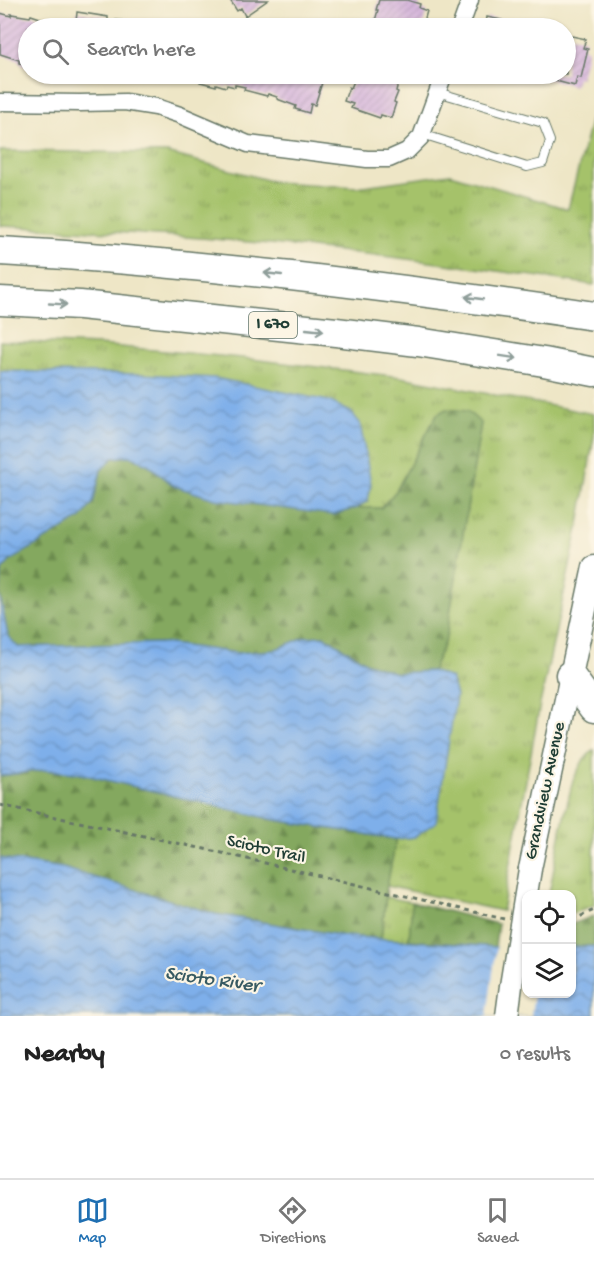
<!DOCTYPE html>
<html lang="en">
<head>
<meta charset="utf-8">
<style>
	body { margin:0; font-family:"Gochi Hand",sans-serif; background:#f2f2f2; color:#222 }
	.controls { position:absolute; right:18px; bottom:18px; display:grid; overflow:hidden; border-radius:12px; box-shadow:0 2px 4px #0004 }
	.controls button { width:54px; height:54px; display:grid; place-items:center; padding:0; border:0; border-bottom:2px solid #e0e0e0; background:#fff; color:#222; font:30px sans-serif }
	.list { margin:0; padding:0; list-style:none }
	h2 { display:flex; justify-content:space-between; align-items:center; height:78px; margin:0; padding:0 24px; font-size:26px }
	h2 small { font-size:20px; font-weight:400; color:#767676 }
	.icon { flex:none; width:33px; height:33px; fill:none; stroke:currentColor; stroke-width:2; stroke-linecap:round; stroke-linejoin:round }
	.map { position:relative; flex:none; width:594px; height:1016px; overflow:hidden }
	.search { position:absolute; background:#fff; box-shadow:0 2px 4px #0004; left:18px; right:18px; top:18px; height:66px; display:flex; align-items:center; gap:15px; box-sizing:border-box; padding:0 21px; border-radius:33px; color:#767676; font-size:22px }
	.sheet { height:162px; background:#fff }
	nav { display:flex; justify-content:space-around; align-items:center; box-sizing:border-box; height:84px; border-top:2px solid #e0e0e0; background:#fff; font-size:16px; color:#767676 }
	nav a { display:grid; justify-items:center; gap:3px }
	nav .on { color:#1f6fb2 }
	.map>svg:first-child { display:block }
	.grass { fill:url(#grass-tufts); stroke:#62804f; stroke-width:1.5 }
	.forest { fill:url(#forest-firs); stroke:#527249; stroke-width:1.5 }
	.water { fill:url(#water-waves); stroke:#4e768f; stroke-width:1.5 }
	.pier { fill:#eee6c6 }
	.building { fill:url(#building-hatch) }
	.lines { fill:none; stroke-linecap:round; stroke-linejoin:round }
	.service-casing { stroke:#677867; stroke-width:10 }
	.minor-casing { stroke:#677867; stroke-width:19 }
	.secondary-casing { stroke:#677867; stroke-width:25 }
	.motorway-casing { stroke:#677867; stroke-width:31 }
	.path { stroke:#677867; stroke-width:3; stroke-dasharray:4.5 4.5; stroke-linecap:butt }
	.service { stroke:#fff; stroke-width:8 }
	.minor { stroke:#fff; stroke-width:16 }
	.secondary { stroke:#fff; stroke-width:22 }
	.motorway { stroke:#fff; stroke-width:28 }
	.secondary-bridge-casing { stroke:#677867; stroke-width:25; stroke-linecap:butt }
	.secondary-bridge { stroke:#fff; stroke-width:22 }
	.oneway { stroke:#8f9e9a }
	.labels { text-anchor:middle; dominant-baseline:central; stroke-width:4.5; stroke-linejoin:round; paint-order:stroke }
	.shield { fill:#fcf5e5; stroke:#617469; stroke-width:1.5 }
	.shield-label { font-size:16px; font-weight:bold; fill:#1f3d34 }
	.street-label { font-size:18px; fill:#1f3d34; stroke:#fcf5e5 }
	.water-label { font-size:20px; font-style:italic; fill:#375a62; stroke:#fcf5e5 }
</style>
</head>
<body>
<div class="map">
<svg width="594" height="1016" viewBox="0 0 594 1016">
	<defs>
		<pattern id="grass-tufts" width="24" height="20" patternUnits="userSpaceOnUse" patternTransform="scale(1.5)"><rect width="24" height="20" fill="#a5c26a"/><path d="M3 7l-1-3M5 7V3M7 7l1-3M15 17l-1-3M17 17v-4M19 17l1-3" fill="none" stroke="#869f58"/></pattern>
		<pattern id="forest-firs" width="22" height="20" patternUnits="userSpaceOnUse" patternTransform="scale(1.5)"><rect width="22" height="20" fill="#84a85e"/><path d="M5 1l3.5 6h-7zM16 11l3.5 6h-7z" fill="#6b8a4e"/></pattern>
		<pattern id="water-waves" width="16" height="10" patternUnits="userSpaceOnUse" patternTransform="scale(1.5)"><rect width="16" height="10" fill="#7eafea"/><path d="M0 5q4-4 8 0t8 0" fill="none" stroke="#6790be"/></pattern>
		<pattern id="building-hatch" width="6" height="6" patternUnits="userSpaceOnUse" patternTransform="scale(1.5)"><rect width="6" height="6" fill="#d7b7dc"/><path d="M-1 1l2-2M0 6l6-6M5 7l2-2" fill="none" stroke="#b89ebd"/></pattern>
	</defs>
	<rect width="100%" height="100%" fill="#fcf5e5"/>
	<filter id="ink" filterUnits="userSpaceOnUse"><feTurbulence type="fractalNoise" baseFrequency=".0167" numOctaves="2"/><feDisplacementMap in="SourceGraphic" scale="12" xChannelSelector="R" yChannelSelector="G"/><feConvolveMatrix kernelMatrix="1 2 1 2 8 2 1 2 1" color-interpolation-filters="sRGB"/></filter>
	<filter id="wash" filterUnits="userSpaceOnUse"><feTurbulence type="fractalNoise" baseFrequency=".008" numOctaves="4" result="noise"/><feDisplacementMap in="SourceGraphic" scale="24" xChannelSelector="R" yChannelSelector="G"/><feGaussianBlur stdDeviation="1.35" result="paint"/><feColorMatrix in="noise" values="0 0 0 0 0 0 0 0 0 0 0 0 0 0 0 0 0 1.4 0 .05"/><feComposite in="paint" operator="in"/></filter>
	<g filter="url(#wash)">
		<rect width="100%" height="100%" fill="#eee6c6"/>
		<path class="grass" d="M 594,108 L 594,285 C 475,267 356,251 237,241 C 158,234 79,230 0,226 L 0,151 L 167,153 L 275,182 L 356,187 L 450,174 L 568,209 Z
			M 0,341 L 98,345 L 242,358 L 401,377 L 594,414 L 594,436 L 580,519 L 540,704 L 502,911 L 387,886 L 396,839 L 415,837 L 451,678 L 432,671 L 446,638 L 481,423 L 437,414 L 396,491 L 381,508 L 356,508 L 368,501 L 143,374 L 0,371 Z
			M 594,750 L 594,905 L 572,914 L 572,894 L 549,894 L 562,826 L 573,780 L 584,759 Z
			M 386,897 L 412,902 L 409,940 L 381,939 Z"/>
		<path class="forest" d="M 446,409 L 467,411 L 481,423 L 446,638 L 432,671 L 396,673 L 367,663 L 324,636 L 305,637 L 274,650 L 238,653 L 162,643 L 17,647 L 8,636 L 0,596 L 2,570 L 11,560 L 93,503 L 101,470 L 112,458 L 130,456 L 149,465 L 174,486 L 334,515 L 356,508 L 381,508 L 396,491 L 437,414 Z
			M 44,770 L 77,773 L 275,820 L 396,839 L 387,886 L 381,939 L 345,936 L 215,914 L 63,868 L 0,858 L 0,776 Z
			M 412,902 L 498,924 L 495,947 L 409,940 Z
			M 594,916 L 594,946 L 572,947 L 572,924 Z"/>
		<path class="water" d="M 0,371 L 143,374 L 215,378 L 329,401 L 351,412 L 360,423 L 371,484 L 368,501 L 356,508 L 333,515 L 215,499 L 174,486 L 149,465 L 130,456 L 113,458 L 101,470 L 93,503 L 81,518 L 11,560 L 2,570 L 0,594 Z
			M 0,596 L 8,636 L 18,647 L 162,643 L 238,653 L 274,650 L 305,637 L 324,636 L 367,663 L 396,673 L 432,671 L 451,678 L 456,696 L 436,822 L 415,837 L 396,839 L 275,820 L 77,773 L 44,770 L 0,776 Z
			M 0,858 L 63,868 L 215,914 L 345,936 L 495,947 L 526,947 L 526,994 L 572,994 L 572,947 L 594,946 L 594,1016 L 0,1016 Z"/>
		<path class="pier" d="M 497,944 L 526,944 L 526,994 L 534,994 L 531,1016 L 487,1016 Z"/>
		<g id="blocks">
			<path class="building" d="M 230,0 L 268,0 L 245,16 L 241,8 L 237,11 Z
				M 379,0 L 407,0 L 420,4 L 419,8 L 427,11 L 423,25 L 420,24 L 419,28 L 373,28 L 378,10 L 376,10 Z
				M 77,12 L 108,17 L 108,21 L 116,21 L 116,20 L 137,22 L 137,24 L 145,24 L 146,21 L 165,23 L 165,20 L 175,21 L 175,28 L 71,28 L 72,22 L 76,22 Z
				M 0,13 L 11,16 L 11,14 L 30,17 L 31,15 L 46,20 L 43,28 L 28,28 L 28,66 L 19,63 L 19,60 L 0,54 Z
				M 487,17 L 502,20 L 502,23 L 518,27 L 518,28 L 485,28 Z
				M 566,36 L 571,38 L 572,36 L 586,39 L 583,48 L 588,49 L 581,78 L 577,77 L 575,86 L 544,78 L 545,74 L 566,74 Z
				M 202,74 L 321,74 L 320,75 L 324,76 L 315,105 L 311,104 L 309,113 L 295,109 L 296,106 L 277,99 L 277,97 L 268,94 L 267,96 L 244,90 L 245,87 L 235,85 L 235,87 L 227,85 L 226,87 L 216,84 L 216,86 L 200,82 Z
				M 357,74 L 399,74 L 396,83 L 398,83 L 396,91 L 398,92 L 394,102 L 396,103 L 391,118 L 381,115 L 380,118 L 351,108 L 353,104 L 344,101 L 349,87 L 351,88 Z"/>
		</g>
	</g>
	<g filter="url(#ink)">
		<use href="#blocks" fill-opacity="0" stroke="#677867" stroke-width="1.5"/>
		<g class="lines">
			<g class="service-casing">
				<path id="service" d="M 422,134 L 527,167 L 543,163 L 550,141 L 543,123 L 437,92"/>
			</g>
			<g class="minor-casing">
				<path id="minor" d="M 460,28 L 470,0
					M 0,102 L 80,103 L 125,102 L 156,107 L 180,115 L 248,144 L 367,159 L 389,159 L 407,151 L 421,137 L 444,74"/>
			</g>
			<g class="secondary-casing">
				<path id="secondary" d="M 530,869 L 594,567"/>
			</g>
			<g class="motorway-casing">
				<path id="motorway" d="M 0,251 C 97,256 194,266 291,276 C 392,288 493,301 594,316
					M 0,301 L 80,305 L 336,332 L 418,342 L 544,362 L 594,372
					M 570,675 L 594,708"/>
			</g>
			<path class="path" d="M 0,805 L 209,850 L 504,919
				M 572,918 L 577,918 L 594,910"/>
			<use href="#service" class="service"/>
			<use href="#minor" class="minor"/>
			<use href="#secondary" class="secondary"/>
			<use href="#motorway" class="motorway"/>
			<g class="secondary-bridge-casing">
				<path id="secondary-bridge" d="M 507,1016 L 511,986 L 530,869"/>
			</g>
			<use href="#secondary-bridge" class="secondary-bridge"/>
		</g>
		<defs><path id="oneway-shaft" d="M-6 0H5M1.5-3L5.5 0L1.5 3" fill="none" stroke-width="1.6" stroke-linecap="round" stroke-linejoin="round" transform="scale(1.5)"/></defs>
		<g class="oneway">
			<use href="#oneway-shaft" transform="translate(273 274) rotate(-174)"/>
			<use href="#oneway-shaft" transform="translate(474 298) rotate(-172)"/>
			<use href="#oneway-shaft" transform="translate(58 304) rotate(3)"/>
			<use href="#oneway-shaft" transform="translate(315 330) rotate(6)"/>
			<use href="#oneway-shaft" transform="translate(508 357) rotate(9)"/>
		</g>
	</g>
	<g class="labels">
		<rect class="shield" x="249" y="312" width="48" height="26" rx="4.5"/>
		<g class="shield-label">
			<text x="273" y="325">I 670</text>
		</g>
		<g class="street-label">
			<text transform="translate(546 791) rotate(-78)">Grandview Avenue</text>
			<text transform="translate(266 850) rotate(13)">Scioto Trail</text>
		</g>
		<g class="water-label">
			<text transform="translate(212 981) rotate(8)">Scioto River</text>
		</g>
	</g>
</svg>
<div class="controls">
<button><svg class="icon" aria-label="locate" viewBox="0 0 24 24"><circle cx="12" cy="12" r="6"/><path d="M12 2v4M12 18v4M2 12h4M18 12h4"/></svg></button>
<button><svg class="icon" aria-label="layers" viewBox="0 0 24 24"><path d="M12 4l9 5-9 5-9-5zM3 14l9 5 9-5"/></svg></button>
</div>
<div class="search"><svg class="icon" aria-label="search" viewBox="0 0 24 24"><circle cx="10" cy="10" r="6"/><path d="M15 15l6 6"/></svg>Search here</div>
</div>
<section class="sheet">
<h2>Nearby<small>0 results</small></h2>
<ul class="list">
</ul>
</section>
<nav>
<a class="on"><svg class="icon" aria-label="map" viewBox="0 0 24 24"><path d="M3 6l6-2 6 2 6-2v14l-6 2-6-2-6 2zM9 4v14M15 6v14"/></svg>Map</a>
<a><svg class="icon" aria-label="directions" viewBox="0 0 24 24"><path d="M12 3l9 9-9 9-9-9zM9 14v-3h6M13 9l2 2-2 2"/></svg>Directions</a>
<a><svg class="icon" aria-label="saved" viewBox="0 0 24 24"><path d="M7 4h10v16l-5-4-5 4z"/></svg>Saved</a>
</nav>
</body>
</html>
